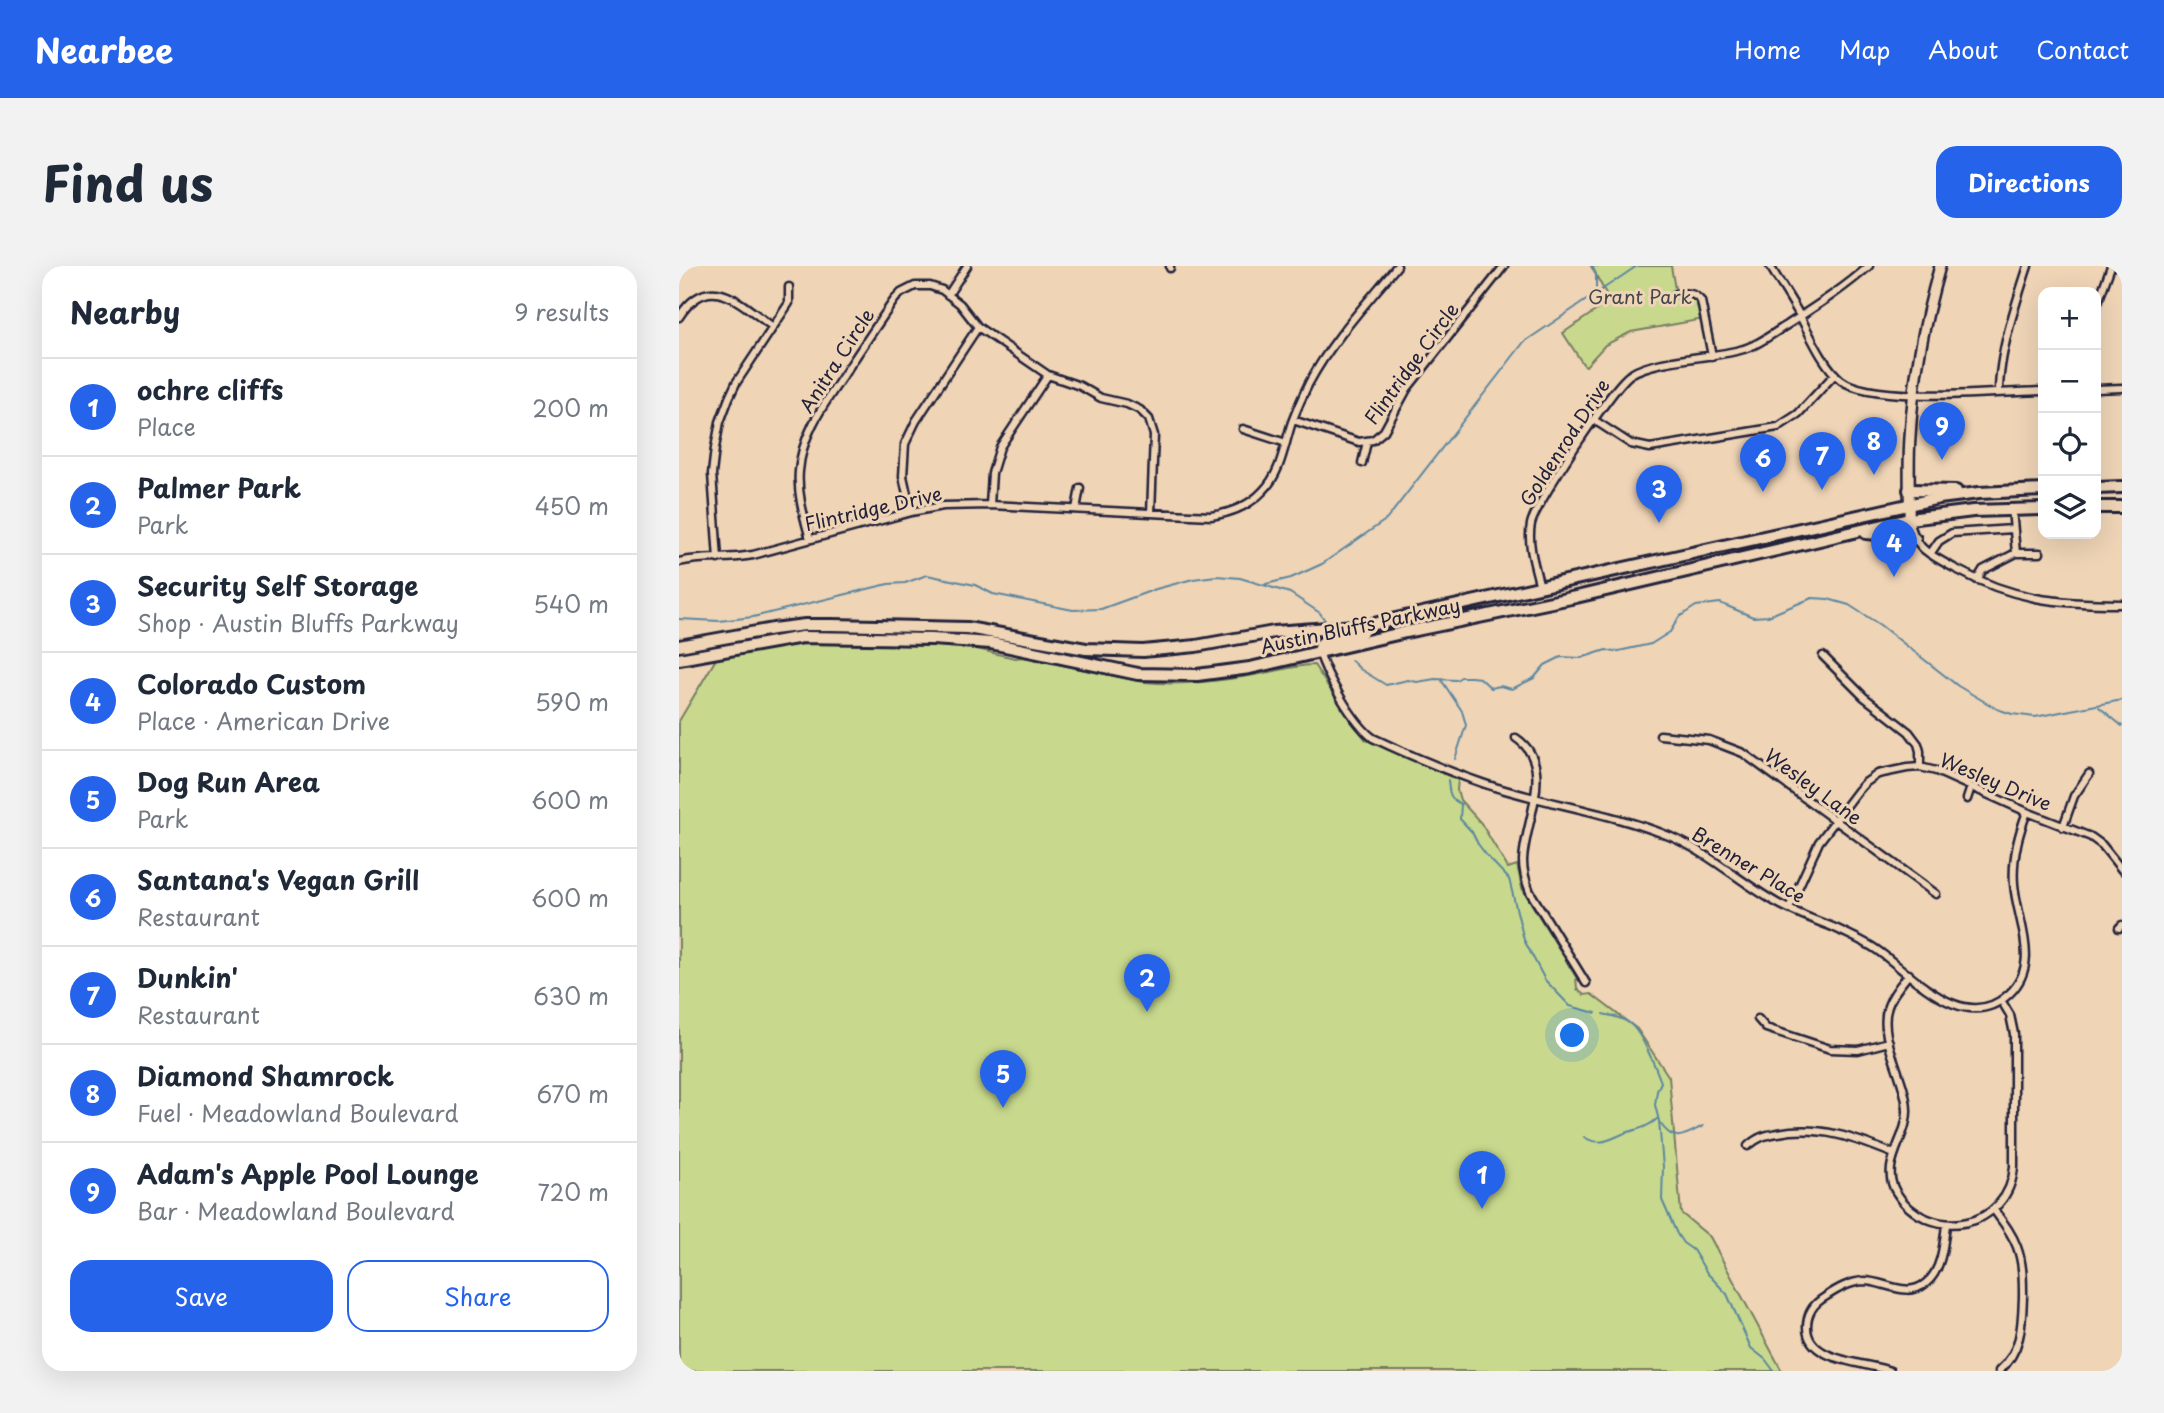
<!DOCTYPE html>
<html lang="en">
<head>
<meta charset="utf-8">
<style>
	body { margin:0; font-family:"Playpen Sans",sans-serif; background:#f2f2f3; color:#1f2937 }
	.controls { position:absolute; right:21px; top:21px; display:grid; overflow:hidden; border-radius:14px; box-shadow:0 7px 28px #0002 }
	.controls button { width:63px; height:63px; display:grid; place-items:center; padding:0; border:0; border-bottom:2px solid #e0e1e3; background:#fff; color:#1f2937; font:35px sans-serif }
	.you { position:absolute; left:894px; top:770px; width:24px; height:24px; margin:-18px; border:5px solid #fff; border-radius:50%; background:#1a73e8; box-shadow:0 0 0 10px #1a73e833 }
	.badge { display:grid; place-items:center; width:46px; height:46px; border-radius:50%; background:#2563eb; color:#fff; font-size:23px; font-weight:700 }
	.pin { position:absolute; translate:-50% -58px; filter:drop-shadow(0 2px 4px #0008) }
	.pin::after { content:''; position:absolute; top:37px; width:24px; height:21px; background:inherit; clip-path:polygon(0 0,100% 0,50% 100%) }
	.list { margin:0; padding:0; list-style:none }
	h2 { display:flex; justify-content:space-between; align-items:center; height:91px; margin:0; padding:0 28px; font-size:30px }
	h2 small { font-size:23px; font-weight:400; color:#747a83 }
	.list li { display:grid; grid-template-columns:46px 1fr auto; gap:21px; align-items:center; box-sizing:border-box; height:98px; padding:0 28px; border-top:2px solid #e0e1e3 }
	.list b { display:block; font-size:26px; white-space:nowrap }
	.list p { margin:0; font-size:23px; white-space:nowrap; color:#747a83 }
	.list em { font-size:23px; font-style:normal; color:#747a83 }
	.actions { display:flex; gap:14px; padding:21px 28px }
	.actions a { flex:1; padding:16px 0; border:2px solid #2563eb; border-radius:21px; text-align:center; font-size:24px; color:#2563eb }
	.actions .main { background:#2563eb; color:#fff }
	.icon { flex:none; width:38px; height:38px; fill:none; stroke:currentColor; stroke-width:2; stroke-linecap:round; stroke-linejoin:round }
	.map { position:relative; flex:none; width:1443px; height:1105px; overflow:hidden; border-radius:21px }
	header { display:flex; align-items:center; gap:42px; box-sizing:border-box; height:98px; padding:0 35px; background:#2563eb; color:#fff }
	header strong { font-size:33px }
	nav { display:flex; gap:38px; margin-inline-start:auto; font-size:24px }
	.intro { display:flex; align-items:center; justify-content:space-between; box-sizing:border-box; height:168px; padding:0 42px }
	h1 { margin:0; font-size:49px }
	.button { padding:18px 32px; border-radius:21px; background:#2563eb; color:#fff; font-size:24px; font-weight:700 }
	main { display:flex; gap:42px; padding:0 42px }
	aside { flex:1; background:#fff; border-radius:21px; box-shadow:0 7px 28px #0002 }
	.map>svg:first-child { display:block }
	.green { fill:#c8d98d; stroke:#757e64; stroke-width:2 }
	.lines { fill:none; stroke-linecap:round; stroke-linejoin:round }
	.stream { stroke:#5c87a0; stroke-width:2 }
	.street-casing { stroke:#22223b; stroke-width:11 }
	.secondary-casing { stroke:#22223b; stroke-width:14 }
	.primary-casing { stroke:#22223b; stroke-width:16 }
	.street { stroke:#efd4b6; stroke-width:6 }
	.secondary { stroke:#efd4b6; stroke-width:9 }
	.primary { stroke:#efd4b6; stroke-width:10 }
	.labels { text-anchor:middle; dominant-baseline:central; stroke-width:6; stroke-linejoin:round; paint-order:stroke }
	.park-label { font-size:19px; fill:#43474b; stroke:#efd4b6 }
	.street-label { font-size:19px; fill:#22223b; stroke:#efd4b6 }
</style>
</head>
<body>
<header>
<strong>Nearbee</strong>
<nav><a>Home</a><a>Map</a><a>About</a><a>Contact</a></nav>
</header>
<div class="intro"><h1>Find us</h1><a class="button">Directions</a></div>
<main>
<aside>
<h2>Nearby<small>9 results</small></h2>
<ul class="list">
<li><span class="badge">1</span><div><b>ochre cliffs</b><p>Place</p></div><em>200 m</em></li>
<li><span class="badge">2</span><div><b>Palmer Park</b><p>Park</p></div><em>450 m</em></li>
<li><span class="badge">3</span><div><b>Security Self Storage</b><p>Shop · Austin Bluffs Parkway</p></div><em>540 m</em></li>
<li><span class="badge">4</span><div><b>Colorado Custom</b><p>Place · American Drive</p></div><em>590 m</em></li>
<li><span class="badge">5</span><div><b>Dog Run Area</b><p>Park</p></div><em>600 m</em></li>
<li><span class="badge">6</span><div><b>Santana's Vegan Grill</b><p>Restaurant</p></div><em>600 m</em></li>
<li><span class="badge">7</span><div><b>Dunkin'</b><p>Restaurant</p></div><em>630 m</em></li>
<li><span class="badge">8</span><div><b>Diamond Shamrock</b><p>Fuel · Meadowland Boulevard</p></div><em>670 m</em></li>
<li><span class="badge">9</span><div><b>Adam's Apple Pool Lounge</b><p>Bar · Meadowland Boulevard</p></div><em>720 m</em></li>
</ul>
<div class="actions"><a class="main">Save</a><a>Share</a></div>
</aside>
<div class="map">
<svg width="1443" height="1105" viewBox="0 0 1443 1105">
	<rect width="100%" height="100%" fill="#efd4b6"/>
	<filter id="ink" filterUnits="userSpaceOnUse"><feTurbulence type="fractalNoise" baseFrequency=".0143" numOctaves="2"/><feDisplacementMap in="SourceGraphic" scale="14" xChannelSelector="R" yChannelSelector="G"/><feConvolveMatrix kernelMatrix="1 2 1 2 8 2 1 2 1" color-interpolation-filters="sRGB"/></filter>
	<g filter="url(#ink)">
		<path class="green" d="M 912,0 L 992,0 L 996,23 L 991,26 L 992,31 C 1000,36 1008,29 1017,32 L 1022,40 L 1025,53 L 952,66 L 926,79 L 907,100 L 904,98 L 884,67 L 931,35 Z
			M 136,377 L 287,380 L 318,388 L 336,392 L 345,391 L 465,416 C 504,420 542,415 581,408 C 598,405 617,399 635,399 L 673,457 L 687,474 L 779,514 L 778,524 L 781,534 L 802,557 L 829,602 L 838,599 L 843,622 L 897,711 L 898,723 L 905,729 L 912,728 L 958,763 L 990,811 L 1002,947 L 1031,971 L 1103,1105 L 0,1105 L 0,455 L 37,393 L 107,380 Z"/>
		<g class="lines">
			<path class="stream" d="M 913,0 L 917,8 L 917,26
				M 587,318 L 612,312 L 643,298 L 708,253 L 845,76 L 958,0
				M 0,353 L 40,355 L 74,351 L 209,318 L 226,317 L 248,309 L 296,319 L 314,328 L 394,344 L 422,343 L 477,323 L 514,313 L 537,310 L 561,312 L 611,327 L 641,347 L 647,356
				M 672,394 L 681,403 L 707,419 L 729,414 L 738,416 L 756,413 L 777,414 L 782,411 L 792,411 L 801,412 L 812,422 L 821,420 L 833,423 L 855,412 L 866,399 L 882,391 L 902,392 L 927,384 L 935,386 L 972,378 L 991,366 L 1000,351 L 1017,340 L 1041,337 L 1074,351 L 1089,350 L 1133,332 L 1149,333 L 1170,339 L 1201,359 L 1279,420 L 1318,443 L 1333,448 L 1356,451 L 1443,434
				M 763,415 L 783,445 L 787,459 L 776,493
				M 1420,441 L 1443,460
				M 769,514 C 770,526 770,533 782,538 L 781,553 L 793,566 L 799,578 L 808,590 L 830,613 L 845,674 L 866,714 L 891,740 L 917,747
				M 924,748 C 933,750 942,751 950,757 C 962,765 977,802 982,816 L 978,825 L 976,839 L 980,855 L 984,901 L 983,934 L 998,968 L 1004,977 L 1014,984 L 1028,1007 L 1048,1028 L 1072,1082 L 1086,1093 L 1095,1105
				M 981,857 C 995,878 1005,870 1024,860
				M 905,871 C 924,883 935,869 953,865 C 963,862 970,860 978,853"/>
			<g class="street-casing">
				<path id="street" d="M 491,0 L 491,2
					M 1091,0 C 1099,14 1108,27 1116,41 C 1129,63 1142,98 1162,114 C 1193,138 1322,126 1364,125
					M 997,28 C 1007,27 1015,26 1022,35 L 1033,90
					M 269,29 L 288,0
					M 1417,42 L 1432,0
					M 0,51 C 31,3 60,37 94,61
					M 1417,123 L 1443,122
					M 1320,126 C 1320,87 1337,37 1349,0
					M 614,154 L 680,176 L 694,174 L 705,165 L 728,123 L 825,0
					M 915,154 L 952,178 L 971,182 L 1099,161 L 1119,148 L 1156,108
					M 564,163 L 607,177
					M 683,197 L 688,176
					M 311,239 L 313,207 L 321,181 L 369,109
					M 397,243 L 401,222
					M 1333,243 L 1337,287
					M 232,246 L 224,210 L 226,178 L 237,155 L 299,61
					M 1230,253 C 1237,285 1249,287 1275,302 C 1334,334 1378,338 1443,338
					M 131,273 C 125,251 118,228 120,205 C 123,166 147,136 168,104 C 184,80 200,56 216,33 L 222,27 L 236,20 L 251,20 L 263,24 L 281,38 L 299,61 L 369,109 L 401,120 L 422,132 L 448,138 L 461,144 L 470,153 L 475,169 L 472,247
					M 1251,288 L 1260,275 L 1273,267 L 1334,263
					M 39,293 L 33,208 L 36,182 L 41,156 L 50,132 L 57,117 L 110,37 L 110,21
					M 0,296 C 24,290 49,294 74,289 L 232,246 L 264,240 L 311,239 L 532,250 C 552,247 570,240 584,225 C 602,207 605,180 613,156 C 618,143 624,129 630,117 C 653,74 688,37 718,0
					M 1298,314 L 1304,304 L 1337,287 L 1361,287
					M 861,321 C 856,301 848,278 852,258 C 856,238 935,118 952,108 C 975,93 1032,92 1061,84 C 1078,80 1093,68 1108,59 C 1137,40 1164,23 1190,0
					M 640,385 C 647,410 674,457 694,472 C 730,489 768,505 806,518 C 867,538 931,546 990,570 C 1029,586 1061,616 1098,637 C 1116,647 1136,654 1156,662 C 1170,669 1185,675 1198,684 C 1234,709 1285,770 1330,728 C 1363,697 1338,656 1335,618 C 1333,593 1339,569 1348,546
					M 1144,390 L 1185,431 L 1230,466 L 1239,478 L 1241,485 L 1241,501
					M 981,469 L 1030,474 L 1064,487 L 1257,628
					M 837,472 C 878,499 845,557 844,595 C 844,606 847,616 851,626 L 907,717
					M 1288,533 L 1292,521
					M 1384,561 L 1395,530 L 1410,508
					M 1110,642 L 1140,576 L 1178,526 L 1186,517 L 1199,508 L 1228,502 L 1241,501 L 1257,505 L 1348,546 L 1412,571 L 1423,579 L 1443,604
					M 1440,662 L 1443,659
					M 1230,708 C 1222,718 1213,728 1209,740 C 1198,772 1227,811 1228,844 C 1229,872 1200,898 1217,926 C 1249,978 1331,964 1335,900 L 1335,768 L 1331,749 L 1322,734
					M 1079,753 L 1087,762 L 1151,783 L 1179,784 L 1210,776
					M 1069,880 C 1079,871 1086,869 1099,867 C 1141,859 1176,872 1215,888
					M 1315,944 C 1324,956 1333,967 1338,981 C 1344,997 1344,1013 1344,1030 C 1343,1058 1343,1085 1320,1105
					M 1211,1105 C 1186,1096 1128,1096 1128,1061 C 1128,1047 1134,1038 1146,1031 C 1158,1023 1170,1016 1185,1015 C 1206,1015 1228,1033 1247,1017 C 1263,1005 1265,976 1267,958"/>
			</g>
			<g class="secondary-casing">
				<path id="secondary" d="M 1230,253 C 1231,226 1229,199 1231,171 C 1234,113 1245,56 1261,0"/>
			</g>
			<g class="primary-casing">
				<path id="primary" d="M 1417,222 L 1443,221
					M 1230,224 L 1277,225
					M 1417,241 L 1443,241
					M 1187,267 L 1221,270 L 1236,273
					M 0,380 L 94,363 L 126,359 L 153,359 L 288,362 L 407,383 L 464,385 L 517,380 L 595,366 L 690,359 L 1260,232 L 1300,227 L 1364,224
					M 640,385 L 642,378 L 646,375 L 682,367 L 688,361
					M 0,393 L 123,371 L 253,373 L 312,377 L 459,408 L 518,409 L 571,402 L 727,366 L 897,331 L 1230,253 L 1294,245 L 1364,243"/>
			</g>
			<use href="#street" class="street"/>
			<use href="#secondary" class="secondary"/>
			<use href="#primary" class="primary"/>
		</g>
	</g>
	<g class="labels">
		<g class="park-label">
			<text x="961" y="30">Grant Park</text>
		</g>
		<g class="street-label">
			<text transform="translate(157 94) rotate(-57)">Anitra Circle</text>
			<text transform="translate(732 97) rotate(-54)">Flintridge Circle</text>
			<text transform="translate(885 176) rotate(-57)">Goldenrod Drive</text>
			<text transform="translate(194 242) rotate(-13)">Flintridge Drive</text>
			<text transform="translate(681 359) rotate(-12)">Austin Bluffs Parkway</text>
			<text transform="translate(1317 515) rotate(23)">Wesley Drive</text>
			<text transform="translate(1135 520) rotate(36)">Wesley Lane</text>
			<text transform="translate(1070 598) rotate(31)">Brenner Place</text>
		</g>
	</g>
</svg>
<div class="controls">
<button>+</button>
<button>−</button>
<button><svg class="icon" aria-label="locate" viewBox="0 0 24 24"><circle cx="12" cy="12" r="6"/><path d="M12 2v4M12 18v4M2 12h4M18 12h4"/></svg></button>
<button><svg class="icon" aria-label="layers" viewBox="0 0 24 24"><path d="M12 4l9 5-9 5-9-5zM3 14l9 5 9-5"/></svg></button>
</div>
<div class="you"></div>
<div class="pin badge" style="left:803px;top:943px">1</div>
<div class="pin badge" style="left:468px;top:746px">2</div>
<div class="pin badge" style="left:980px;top:257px">3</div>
<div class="pin badge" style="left:1215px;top:311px">4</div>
<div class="pin badge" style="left:324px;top:842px">5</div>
<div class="pin badge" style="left:1084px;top:226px">6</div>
<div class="pin badge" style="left:1143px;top:224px">7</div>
<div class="pin badge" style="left:1195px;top:209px">8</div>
<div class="pin badge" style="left:1263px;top:194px">9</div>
</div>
</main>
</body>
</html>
